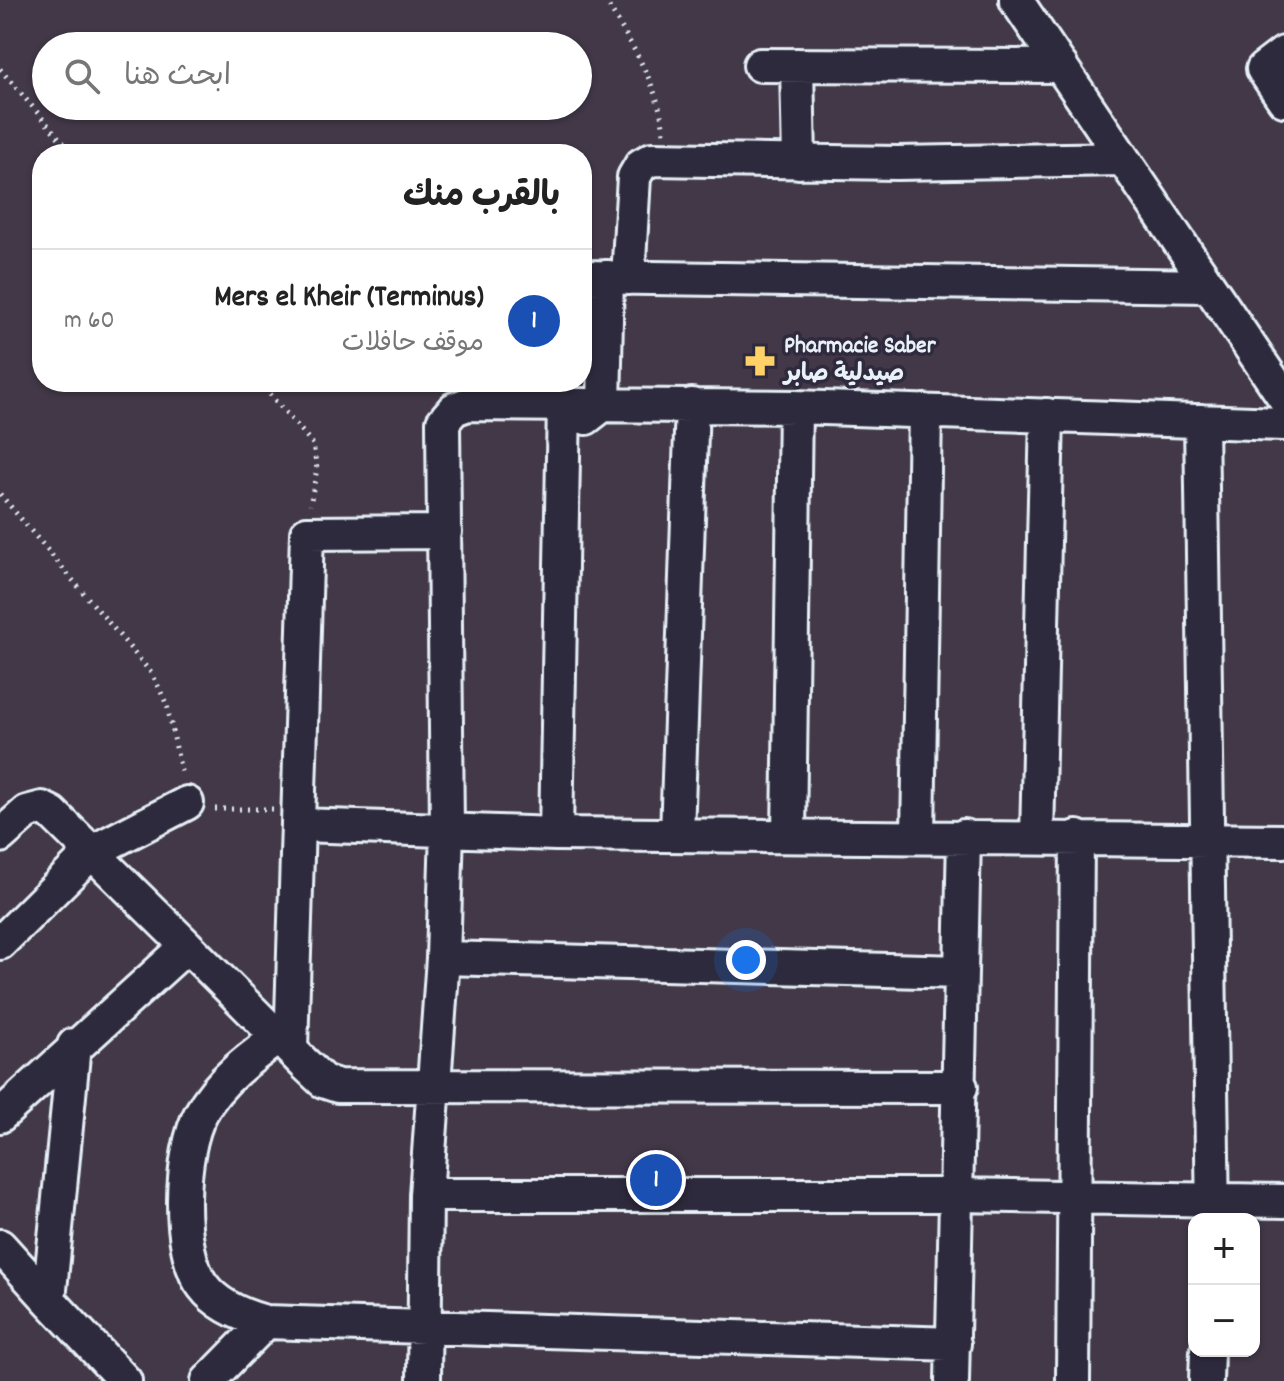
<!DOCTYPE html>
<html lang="ar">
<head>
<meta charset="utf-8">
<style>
	body { margin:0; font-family:Dekko,"Playpen Sans Arabic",sans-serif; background:#f6f6f6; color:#222; direction:rtl }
	.controls { position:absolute; right:24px; bottom:24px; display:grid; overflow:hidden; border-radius:16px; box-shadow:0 2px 6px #0004 }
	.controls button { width:72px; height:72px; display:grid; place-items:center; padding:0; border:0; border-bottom:2px solid #e0e0e0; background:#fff; color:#222; font:40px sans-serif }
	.you { position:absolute; left:746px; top:960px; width:28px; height:28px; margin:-20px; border:6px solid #fff; border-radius:50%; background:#1a73e8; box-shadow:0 0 0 12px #1a73e833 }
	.badge { display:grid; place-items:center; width:52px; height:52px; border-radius:50%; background:#2563eb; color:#fff; font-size:26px; font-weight:700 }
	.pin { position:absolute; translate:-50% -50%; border:4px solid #fff; box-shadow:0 2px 8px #0006 }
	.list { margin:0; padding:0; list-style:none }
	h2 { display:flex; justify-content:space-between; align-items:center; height:104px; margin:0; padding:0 32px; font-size:34px }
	h2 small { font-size:26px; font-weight:400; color:#767676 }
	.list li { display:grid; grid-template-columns:52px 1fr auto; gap:24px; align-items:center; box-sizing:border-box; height:144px; padding:0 32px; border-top:2px solid #e0e0e0 }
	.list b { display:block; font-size:30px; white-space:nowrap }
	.list p { margin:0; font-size:26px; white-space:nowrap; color:#767676 }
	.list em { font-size:26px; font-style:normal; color:#767676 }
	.icon { flex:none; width:44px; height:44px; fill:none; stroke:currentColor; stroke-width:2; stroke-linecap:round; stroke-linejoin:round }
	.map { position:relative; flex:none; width:1284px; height:1381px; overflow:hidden; direction:ltr }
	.search { position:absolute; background:#fff; box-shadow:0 2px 6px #0004; left:32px; top:32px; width:560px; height:88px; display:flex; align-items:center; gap:20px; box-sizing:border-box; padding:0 28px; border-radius:44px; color:#767676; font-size:30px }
	.panel { position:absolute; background:#fff; box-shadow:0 2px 6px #0004; left:32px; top:144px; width:560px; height:248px; border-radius:32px; direction:rtl }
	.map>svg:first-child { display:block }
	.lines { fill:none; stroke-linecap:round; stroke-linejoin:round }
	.minor-casing { stroke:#e8f1f8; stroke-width:38 }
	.path { stroke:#e8f1f8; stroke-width:5; stroke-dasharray:2 6; stroke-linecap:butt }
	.minor { stroke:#2f2a3d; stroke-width:32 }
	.labels { text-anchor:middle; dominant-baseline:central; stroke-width:7; stroke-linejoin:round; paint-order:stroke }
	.poi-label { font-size:24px; font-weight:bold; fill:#e8f1f8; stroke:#2f2a3d; text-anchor:start }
</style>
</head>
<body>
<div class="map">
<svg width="1284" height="1381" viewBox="0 0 1284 1381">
	<rect width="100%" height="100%" fill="#423848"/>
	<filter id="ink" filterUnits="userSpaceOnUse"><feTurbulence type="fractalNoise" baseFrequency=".0125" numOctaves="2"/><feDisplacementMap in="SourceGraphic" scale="16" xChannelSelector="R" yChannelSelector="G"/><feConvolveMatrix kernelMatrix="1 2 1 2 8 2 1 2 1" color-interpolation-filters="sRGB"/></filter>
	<g filter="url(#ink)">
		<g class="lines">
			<g class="minor-casing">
				<path id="minor" d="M 1016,0 L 1284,397
					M 1284,53 L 1263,69 L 1284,100
					M 760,65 L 1061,66
					M 797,65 L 799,162
					M 582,277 L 1209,286
					M 628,278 L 634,177 L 641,165 L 652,159 L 897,163 L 1123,159
					M 586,418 L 604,404 L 607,277
					M 1201,421 L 1213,1219
					M 301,825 L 556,834 L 1284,841
					M 556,834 L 564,404
					M 677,834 L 692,405
					M 789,835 L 795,407
					M 0,836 L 27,812 L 42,808 L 52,813 L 187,946
					M 918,836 L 925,411
					M 1037,837 L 1047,415
					M 0,943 L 92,852 L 187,803
					M 443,958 L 961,972
					M 280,1036 C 251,1057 218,1081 201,1113 C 180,1151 176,1251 203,1286 C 217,1305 243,1316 266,1322 L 954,1344
					M 74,1045 L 49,1300 L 125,1381
					M 291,1049 L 307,533 L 445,532
					M 0,1116 L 187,946 L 305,1064 L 323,1081 L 338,1086 L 961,1087
					M 426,1195 L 959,1195 L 1284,1201
					M 0,1246 L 49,1300
					M 208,1381 L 266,1322
					M 424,1381 L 426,1195 L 443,958 L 447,829 L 443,422 L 454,409 L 468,404 L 795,407 L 1284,424
					M 952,1381 L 964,836
					M 1073,1381 L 1077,837
					M 1206,1381 L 1207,1351"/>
			</g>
			<path class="path" d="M 605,0 C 629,41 659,84 664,133
				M 0,69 L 73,154
				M 259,382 L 313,444 L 317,469 L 310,505
				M 0,494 L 153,675 L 167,705 L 182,776
				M 215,809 L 273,809"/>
			<use href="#minor" class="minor"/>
		</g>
	</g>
	<defs>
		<g id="pharmacy-bare" transform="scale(2.4)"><path d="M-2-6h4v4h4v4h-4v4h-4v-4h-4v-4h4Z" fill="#ffd166" stroke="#2f2a3d" stroke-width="2.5" paint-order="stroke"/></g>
	</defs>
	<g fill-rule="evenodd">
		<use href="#pharmacy-bare" x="760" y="361"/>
	</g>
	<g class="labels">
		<g class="poi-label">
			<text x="784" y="347">Pharmacie Saber<tspan x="784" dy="28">صيدلية صابر</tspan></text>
		</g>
	</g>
</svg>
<div class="controls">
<button>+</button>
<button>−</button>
</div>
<div class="you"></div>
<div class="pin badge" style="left:656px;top:1180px;background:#1a4fb4">1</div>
<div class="search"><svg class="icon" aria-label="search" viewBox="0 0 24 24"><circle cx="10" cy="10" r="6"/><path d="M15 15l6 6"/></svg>ابحث هنا</div>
<section class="panel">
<h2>بالقرب منك<small></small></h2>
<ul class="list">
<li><span class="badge" style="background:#1a4fb4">1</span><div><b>Mers el Kheir (Terminus)</b><p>موقف حافلات</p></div><em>60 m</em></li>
</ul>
</section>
</div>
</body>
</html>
